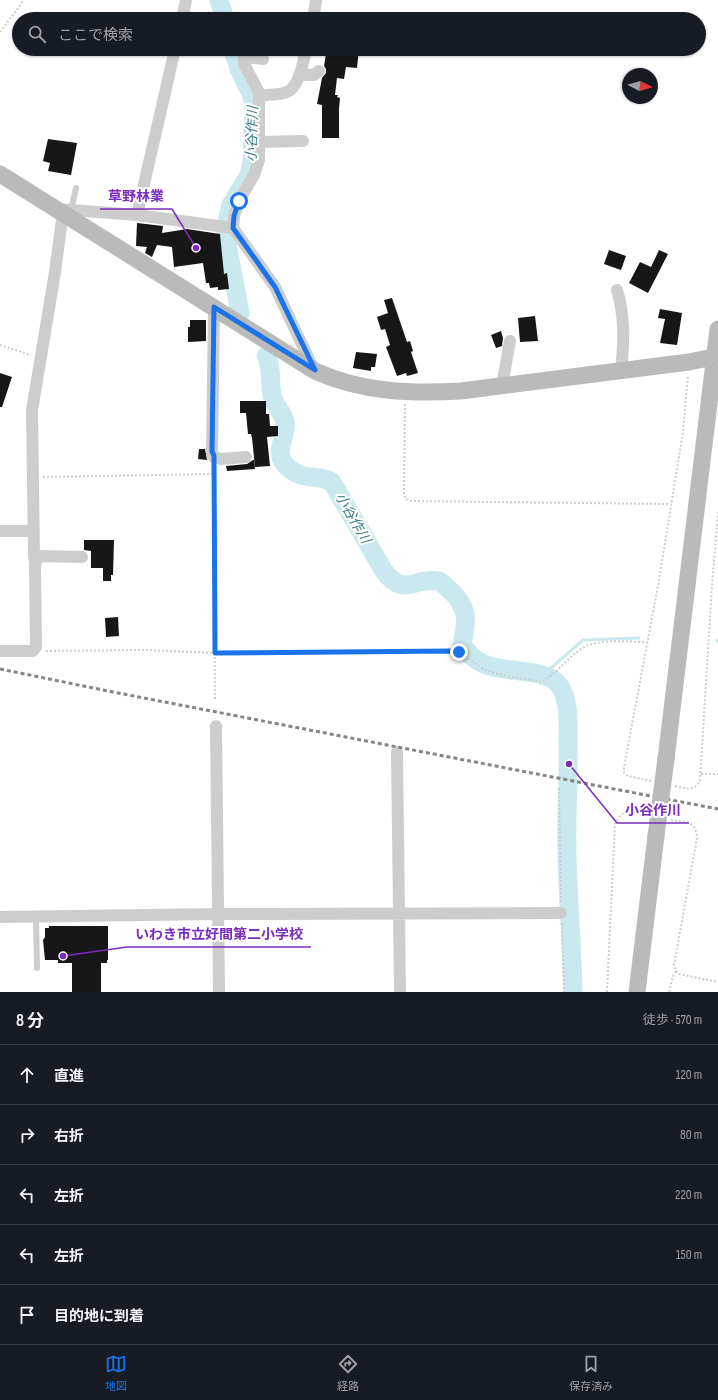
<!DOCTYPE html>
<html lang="ja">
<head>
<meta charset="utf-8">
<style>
	body { margin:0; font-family:"Sofia Sans Condensed","Noto Sans JP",sans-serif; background:#20242c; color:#f1f3f6 }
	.compass { position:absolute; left:622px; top:68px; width:36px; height:36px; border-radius:50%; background:#171b24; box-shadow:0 1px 3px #0004; rotate:96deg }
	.stop { position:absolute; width:12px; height:12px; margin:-9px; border:3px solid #1a73e8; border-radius:50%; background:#fff }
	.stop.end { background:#1a73e8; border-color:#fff; box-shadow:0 1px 4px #0008 }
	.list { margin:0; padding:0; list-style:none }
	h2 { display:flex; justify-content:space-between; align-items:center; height:52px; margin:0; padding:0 16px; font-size:17px }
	h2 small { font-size:13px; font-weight:400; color:#9ea1a6 }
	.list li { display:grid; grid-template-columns:26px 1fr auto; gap:12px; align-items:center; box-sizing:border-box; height:60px; padding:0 16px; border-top:1px solid #363941 }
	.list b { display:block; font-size:15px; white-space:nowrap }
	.list em { font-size:13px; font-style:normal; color:#9ea1a6 }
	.icon { flex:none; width:22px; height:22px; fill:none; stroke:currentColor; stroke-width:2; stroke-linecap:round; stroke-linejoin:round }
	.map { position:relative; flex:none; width:718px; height:992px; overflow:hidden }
	.search { position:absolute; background:#171b24; box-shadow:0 1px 3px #0004; left:12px; right:12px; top:12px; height:44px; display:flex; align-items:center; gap:10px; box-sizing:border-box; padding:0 14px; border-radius:22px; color:#9ea1a6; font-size:15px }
	.sheet { height:352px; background:#171b24 }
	nav { display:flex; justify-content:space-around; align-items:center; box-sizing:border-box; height:56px; border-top:1px solid #363941; background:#171b24; font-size:11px; color:#9ea1a6 }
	nav a { display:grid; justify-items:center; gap:2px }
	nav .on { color:#1a73e8 }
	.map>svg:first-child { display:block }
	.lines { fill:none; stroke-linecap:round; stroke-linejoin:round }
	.stream { stroke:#c9e9ee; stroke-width:3 }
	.river { stroke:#c9e9ee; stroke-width:19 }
	.building { fill:#171717 }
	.path { stroke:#cdcdcd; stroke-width:2; stroke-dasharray:2 2; stroke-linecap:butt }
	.lane { stroke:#cdcdcd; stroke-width:6 }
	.street { stroke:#cdcdcd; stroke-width:12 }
	.secondary { stroke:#bababa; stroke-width:17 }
	.rail { stroke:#858585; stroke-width:3; stroke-dasharray:4 3; stroke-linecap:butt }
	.secondary-bridge { stroke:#bababa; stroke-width:17 }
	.route { stroke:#1a73e8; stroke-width:5 }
	.labels { text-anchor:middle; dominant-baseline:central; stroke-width:4; stroke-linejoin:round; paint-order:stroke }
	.water-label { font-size:14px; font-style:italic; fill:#367e89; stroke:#fff }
	.leader { fill:none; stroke:#7b2cbf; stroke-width:1.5 }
	.callout-dot { fill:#7b2cbf; stroke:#fff; stroke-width:1.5 }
	.callout-label { font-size:14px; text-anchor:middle; font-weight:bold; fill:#7b2cbf; stroke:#fff; stroke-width:4; stroke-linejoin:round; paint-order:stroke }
</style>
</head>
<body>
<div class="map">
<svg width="718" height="992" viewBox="0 0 718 992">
	<rect width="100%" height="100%" fill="#fff"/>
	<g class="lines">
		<path class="stream" d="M 717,640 L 718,641
			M 543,675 L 583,640 L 639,638"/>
		<path class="river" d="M 219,0 L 225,19
			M 233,49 L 239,69 L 251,94 L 254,103 L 252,163 L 249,175 L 231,205 L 228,217 L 226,238 L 240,313
			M 266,356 C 273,369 269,381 272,395 C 274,405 283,412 285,422 C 288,440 269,453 291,470 C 306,481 317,474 332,482 L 384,571 C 404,598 413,577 439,581 C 444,584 448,589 453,593 C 470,611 466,623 462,645 C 468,653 473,659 482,663 C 502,674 546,667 559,685 C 570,700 568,724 568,741 C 569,778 566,816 567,853 C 568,899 572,946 573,992"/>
	</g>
	<path class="building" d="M 349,49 L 359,49 L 357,68 L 346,67 L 344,79 L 337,78 L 335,95 L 338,95 L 337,97 L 340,98 L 339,109 L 339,138 L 322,138 L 322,105 L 317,104 L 322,78 L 326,73 L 326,69 L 324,66 L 326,54 L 328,54 L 329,50 L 348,53 Z
		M 48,139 L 77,143 L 71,175 L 48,171 L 50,163 L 43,161 Z
		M 137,223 L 163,226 L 162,233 L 187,229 L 220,234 L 224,274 L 227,273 L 229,289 L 218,290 L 218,287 L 210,288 L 209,283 L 206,283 L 203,263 L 174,267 L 172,247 L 157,245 L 152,257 L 145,253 L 147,247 L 136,246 Z
		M 609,250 L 626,256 L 621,270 L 604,264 Z
		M 659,250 L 668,254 L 648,293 L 629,283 L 640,262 L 651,267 Z
		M 392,298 L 407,342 L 410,341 L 413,351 L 411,352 L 418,373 L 407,376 L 406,373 L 397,376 L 386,347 L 390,345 L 385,329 L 381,330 L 377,317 L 388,313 L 384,300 Z
		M 660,309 L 682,313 L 677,345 L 660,343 L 665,319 L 658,318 Z
		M 535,316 L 538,341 L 520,342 L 518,318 Z
		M 190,320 L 206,320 L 206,341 L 188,342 L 188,327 L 190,327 Z
		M 501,331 L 503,338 L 502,346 L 496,348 L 491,335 Z
		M 356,352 L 377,354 L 375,367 L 371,367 L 371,371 L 353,368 Z
		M 0,373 L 12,377 L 2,407 L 0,407 Z
		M 240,401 L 266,401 L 266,414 L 269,414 L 270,426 L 278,426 L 278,436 L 267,437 L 270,466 L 255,467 L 252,438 L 251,434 L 248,434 L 246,413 L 240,413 Z
		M 199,449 L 205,449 L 207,460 L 198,459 Z
		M 253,460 L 254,460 L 255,469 L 227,471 L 226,466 L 247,464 Z
		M 84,540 L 114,540 L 113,575 L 111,575 L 111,581 L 103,581 L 103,568 L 91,568 L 91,551 L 84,550 Z
		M 118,617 L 119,636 L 106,637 L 105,618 Z
		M 49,926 L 108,926 L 108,960 L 107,960 L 107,963 L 101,963 L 101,992 L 72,992 L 72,963 L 58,963 L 58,960 L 45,960 L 43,940 L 45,937 L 45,928 L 49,928 Z"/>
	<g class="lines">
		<path class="path" d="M 0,32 L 24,0
			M 0,345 L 31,355
			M 405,404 L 404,495 L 406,499 L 410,501 L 670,504
			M 214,469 L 215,700
			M 43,477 L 214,474
			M 46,651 L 146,650 L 215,653 L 452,651 C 463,652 476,666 488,671 C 501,676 526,679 541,682 C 555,675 565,661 577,652 C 594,637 624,642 647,642
			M 701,774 L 718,774
			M 651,781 L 628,776 L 624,773 L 624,767 L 658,586 L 683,432 L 688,375
			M 675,786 C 686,788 693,792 700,781 L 712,585 L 718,512
			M 559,788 L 561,903
			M 562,923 L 564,992
			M 676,971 L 679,974 L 718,982
			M 607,992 L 615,824 C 623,808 630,811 645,814
			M 669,992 L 673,976 L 676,971 L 674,965 L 697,838 C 696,820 685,822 671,820"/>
		<path class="lane" d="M 71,210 L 76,188
			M 36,917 L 37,968"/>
		<path class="street" d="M 182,19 L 186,0
			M 313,19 L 316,0
			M 299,75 L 314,75 L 319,71
			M 261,96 L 244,64 L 244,57 L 263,59
			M 259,142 L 303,141
			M 58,209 L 137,215 L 233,228 L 275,287 L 314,370
			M 137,215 L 175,49
			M 233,228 L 234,216 L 239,201 L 254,175 L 259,160 L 259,97 C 268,93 278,96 287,92 C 300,86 303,62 306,49
			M 617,290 C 625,316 624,343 621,371
			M 214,307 L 212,453 L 214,457 L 221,459 L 246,457
			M 502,386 L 510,341
			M 0,531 L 34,531
			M 35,562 L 34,556 L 32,410 L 55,272 L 63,212
			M 0,651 L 33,651 L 36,647 L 35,566 L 37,557 L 40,556 L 82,557
			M 216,726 L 219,992
			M 397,752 L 400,992
			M 0,917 L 218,914 L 561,913"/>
		<path class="secondary" d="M 0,174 L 315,371 C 361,392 411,394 461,391 L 689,362 L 718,356
			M 666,759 L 718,329
			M 637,992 L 656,836"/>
		<path class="rail" d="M 0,669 L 113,692 L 718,809"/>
		<path class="secondary-bridge" d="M 656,836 L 666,759"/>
	</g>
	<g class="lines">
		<path class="route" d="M 239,201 L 234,216 L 233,228 L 275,287 L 315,370 L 214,307 L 212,451 L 214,456 L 215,653 L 452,651 L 459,652"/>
	</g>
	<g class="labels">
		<g class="water-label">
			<text transform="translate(252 134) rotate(-88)">小谷作川</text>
			<text transform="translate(353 518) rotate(60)">小谷作川</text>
		</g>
	</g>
	<path class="leader" d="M196 248L172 209H100M569 764L617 823H689M63 956L127 947H311"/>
	<g class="callout-dot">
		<circle cx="196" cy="248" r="4"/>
		<circle cx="569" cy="764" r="4"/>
		<circle cx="63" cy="956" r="4"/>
	</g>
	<g class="callout-label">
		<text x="136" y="201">草野林業</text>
		<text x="653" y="815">小谷作川</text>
		<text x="219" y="939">いわき市立好間第二小学校</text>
	</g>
</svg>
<svg class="compass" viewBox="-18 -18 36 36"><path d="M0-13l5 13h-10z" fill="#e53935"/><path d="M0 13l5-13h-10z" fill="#9ea1a6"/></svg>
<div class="stop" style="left:239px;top:201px"></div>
<div class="stop end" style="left:459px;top:652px"></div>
<div class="search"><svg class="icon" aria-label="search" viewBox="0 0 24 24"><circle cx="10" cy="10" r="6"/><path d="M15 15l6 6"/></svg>ここで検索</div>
</div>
<section class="sheet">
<h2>8 分<small>徒歩 · 570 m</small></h2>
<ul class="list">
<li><svg class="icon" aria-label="ahead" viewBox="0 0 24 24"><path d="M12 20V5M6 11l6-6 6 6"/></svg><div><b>直進</b></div><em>120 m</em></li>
<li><svg class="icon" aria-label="right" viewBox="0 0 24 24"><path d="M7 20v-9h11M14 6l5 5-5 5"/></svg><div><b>右折</b></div><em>80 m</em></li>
<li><svg class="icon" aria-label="left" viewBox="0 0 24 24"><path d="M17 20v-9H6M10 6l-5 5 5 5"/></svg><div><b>左折</b></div><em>220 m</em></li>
<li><svg class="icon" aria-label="left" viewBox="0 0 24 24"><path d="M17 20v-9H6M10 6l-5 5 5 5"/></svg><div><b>左折</b></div><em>150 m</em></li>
<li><svg class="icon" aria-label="arrive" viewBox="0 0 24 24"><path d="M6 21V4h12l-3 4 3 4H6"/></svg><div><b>目的地に到着</b></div></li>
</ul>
</section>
<nav>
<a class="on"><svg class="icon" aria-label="map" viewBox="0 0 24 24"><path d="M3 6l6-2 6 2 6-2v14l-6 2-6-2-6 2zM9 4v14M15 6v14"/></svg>地図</a>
<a><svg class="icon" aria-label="directions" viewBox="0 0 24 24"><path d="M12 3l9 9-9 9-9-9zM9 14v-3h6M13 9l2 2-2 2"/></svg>経路</a>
<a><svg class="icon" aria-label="saved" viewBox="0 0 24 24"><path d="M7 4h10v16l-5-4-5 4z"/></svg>保存済み</a>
</nav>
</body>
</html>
